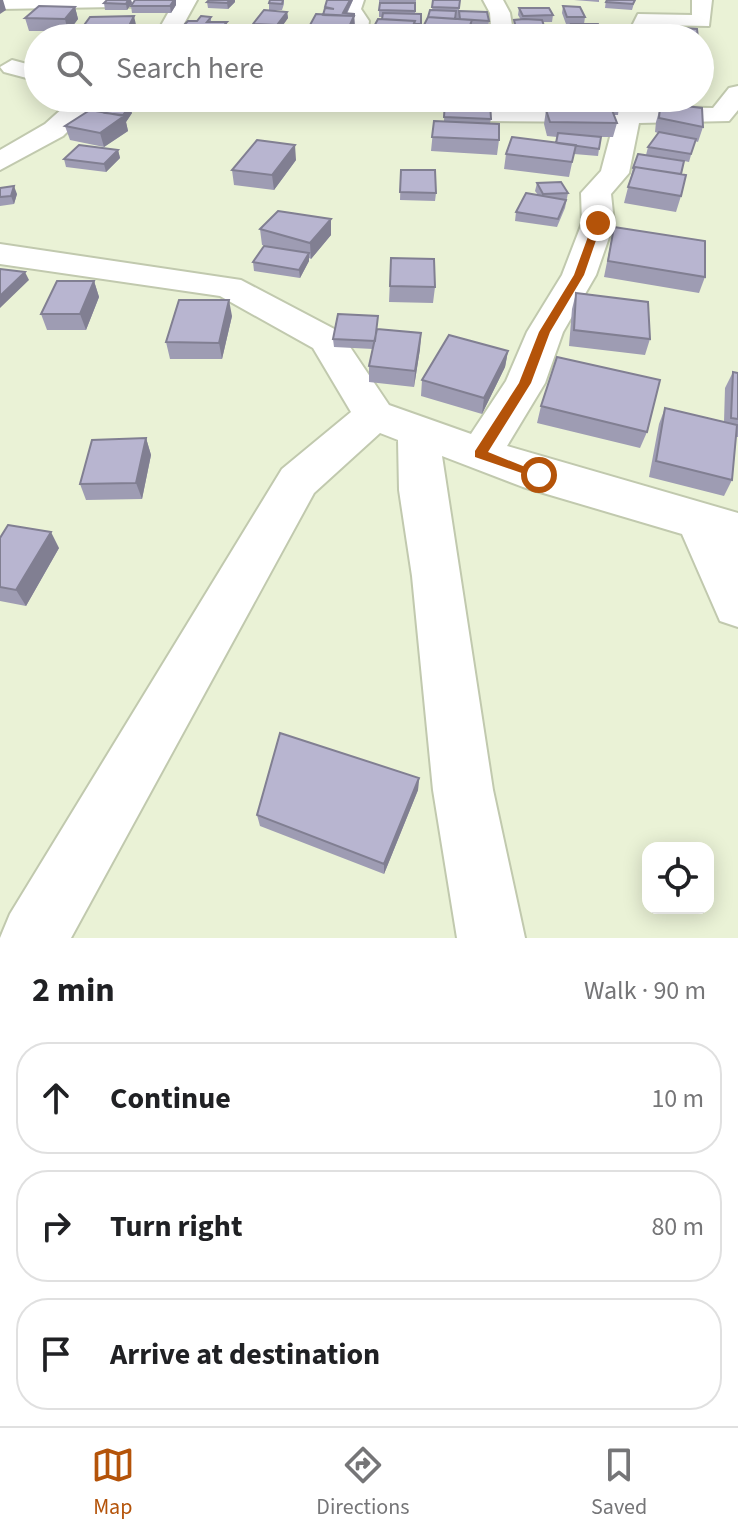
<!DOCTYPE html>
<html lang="en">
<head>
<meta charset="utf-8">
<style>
	body { margin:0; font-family:"Source Sans 3",sans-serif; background:#f2f2f2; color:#202124 }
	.controls { position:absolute; right:24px; bottom:24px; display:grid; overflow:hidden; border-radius:16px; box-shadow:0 4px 20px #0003 }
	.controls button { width:72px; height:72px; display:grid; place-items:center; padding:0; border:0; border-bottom:2px solid #e0e0e0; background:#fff; color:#202124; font:40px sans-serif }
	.stop { position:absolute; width:24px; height:24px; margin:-18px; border:6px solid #b45309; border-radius:50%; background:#fff }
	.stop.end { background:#b45309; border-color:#fff; box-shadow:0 2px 8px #0008 }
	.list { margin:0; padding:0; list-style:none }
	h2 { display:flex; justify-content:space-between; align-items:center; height:104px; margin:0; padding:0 32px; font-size:34px }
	h2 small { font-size:26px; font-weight:400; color:#757577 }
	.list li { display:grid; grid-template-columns:52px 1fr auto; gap:24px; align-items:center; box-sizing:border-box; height:112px; margin:0 16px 16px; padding:0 16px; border:2px solid #e0e0e0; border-radius:32px }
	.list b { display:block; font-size:30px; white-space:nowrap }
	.list em { font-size:26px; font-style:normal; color:#757577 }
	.icon { flex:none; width:44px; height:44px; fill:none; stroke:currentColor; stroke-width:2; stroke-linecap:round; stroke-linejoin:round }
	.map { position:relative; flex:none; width:738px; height:938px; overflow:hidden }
	.search { position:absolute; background:#fff; box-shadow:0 4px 20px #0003; left:24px; right:24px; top:24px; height:88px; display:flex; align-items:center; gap:20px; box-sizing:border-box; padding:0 28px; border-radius:44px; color:#757577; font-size:30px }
	.sheet { height:488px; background:#fff }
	nav { display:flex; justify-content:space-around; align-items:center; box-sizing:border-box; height:112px; border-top:2px solid #e0e0e0; background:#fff; font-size:22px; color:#757577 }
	nav a { display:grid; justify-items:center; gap:4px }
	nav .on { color:#b45309 }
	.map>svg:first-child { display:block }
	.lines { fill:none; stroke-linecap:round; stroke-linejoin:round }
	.minor-casing { stroke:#c1c9ae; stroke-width:4 }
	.minor { fill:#fff; fill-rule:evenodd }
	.wall { fill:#9e9cb3 }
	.shaded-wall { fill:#817f92 }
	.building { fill:#b8b5d0; stroke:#817f92; stroke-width:2 }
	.route { fill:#b45309 }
</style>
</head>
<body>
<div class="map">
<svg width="738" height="938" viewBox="0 0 738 938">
	<rect width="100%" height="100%" fill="#eaf2d6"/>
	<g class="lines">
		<g class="minor-casing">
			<path id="minor" d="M 0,0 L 197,0 L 176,38 L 154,38 L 172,6 L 0,9 Z
				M 344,0 L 364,0 L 361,9 L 369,21 L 367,38 L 345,38 L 349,21 L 341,9 Z
				M 483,0 L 503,0 L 510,13 L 514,38 L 492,38 L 490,13 Z
				M 692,0 L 712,0 L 709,26 L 653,25 L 648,38 L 626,38 L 638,14 L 692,15 Z
				M 12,60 L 38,67 L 38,81 L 4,72 L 0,67 Z
				M 738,86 L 738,110 L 729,121 L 639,123 L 629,173 L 611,194 L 614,223 L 596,275 L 563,332 L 545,383 L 507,446 L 738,513 L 738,627 L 720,621 L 682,534 L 523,487 L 442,456 L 493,790 L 525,938 L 457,938 L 433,790 L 412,576 L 399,490 L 398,440 L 380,433 L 314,493 L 71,938 L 0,938 L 10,914 L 282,469 L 351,412 L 313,348 L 220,296 L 0,264 L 0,244 L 241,280 L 340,332 L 389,405 L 471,434 L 506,381 L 527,332 L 562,275 L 582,223 L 581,193 L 601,171 L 614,122 L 487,121 L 478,118 L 474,113 L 478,108 L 617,107 L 620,98 L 644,98 L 642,107 L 713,108 L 729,88 Z
				M 74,98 L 101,98 L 63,136 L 0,170 L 0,150 L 45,124 Z"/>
		</g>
		<use href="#minor" class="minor"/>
	</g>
	<path class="wall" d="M 107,0 L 131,0 L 132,3 L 127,10 L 105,10 L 104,3 Z
		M 135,0 L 176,0 L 176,5 L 171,13 L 132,13 L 131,6 Z
		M 209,0 L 235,0 L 235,2 L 228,9 L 208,8 L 207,2 Z
		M 270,0 L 284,0 L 284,4 L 282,10 L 269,10 L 269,3 Z
		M 353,0 L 347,14 L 354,14 L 355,29 L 350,38 L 310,38 L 310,25 L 323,15 L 325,7 Z
		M 379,0 L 416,0 L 415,14 L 421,14 L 421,30 L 415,30 L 413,38 L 371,38 L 371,32 L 382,19 L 382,17 L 379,17 Z
		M 433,0 L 460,0 L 459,11 L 489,21 L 488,28 L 472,28 L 469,38 L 422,38 L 423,27 L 432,10 Z
		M 574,0 L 599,0 L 599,2 Z
		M 606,0 L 635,0 L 632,10 L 605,8 Z
		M 563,6 L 585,17 L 584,24 L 566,24 L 562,13 Z
		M 75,7 L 78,19 L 70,30 L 83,30 L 82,28 L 90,17 L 137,29 L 132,38 L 56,38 L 61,31 L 29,31 L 25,18 Z
		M 519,8 L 553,15 L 552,22 L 543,22 L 545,29 L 544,35 L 515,35 L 514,27 L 514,20 L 521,20 L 518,15 Z
		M 287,12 L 288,18 L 278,32 L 254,30 L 253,24 Z
		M 211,17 L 211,22 L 227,22 L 227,29 L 220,38 L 172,38 L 179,38 L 178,31 L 197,21 Z
		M 571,24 L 604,37 L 604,38 L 573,38 L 570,31 Z
		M 136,98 L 153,98 L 152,99 L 136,99 Z
		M 436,98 L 460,98 L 460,100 Z
		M 568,98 L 620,98 L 618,115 L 613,115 L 617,123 L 613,137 L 599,137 L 599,149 L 598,156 L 574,154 L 569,177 L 504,169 L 506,154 L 556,143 L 557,137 L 547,136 L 544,124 L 546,110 L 569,110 Z
		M 445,101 L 491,119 L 490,123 L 499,140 L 497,155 L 431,151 L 434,121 L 444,121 Z
		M 677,105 L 703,127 L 698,142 L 695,141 L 689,162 L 684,161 L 681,174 L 681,196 L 676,212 L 624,203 L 633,168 L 680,160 L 646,155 L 648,147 L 658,133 L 655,132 L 656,122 L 660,108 L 676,110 Z
		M 105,113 L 132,113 L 126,122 L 128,131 L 104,147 L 70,140 L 65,126 Z
		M 118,150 L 120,158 L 106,172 L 66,167 L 64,159 Z
		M 296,160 L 274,190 L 234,185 L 232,170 Z
		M 401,170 L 436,193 L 435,201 L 400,200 Z
		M 537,183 L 568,193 L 565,208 L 557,227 L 515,221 L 516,212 L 538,195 L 535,191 Z
		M 0,188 L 17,194 L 14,204 L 0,206 Z
		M 331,219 L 331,235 L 311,259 L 309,258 L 309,261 L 300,278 L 254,271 L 253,262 L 267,246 L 262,245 L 260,229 Z
		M 614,227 L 705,277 L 699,293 L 604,277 Z
		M 391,258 L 435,287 L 433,303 L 389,302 Z
		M 94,281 L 99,297 L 86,330 L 47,330 L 41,314 Z
		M 576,293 L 650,339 L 645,355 L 569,346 L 572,309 Z
		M 232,316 L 222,359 L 170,359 L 166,342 Z
		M 377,329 L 421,333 L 420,349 L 414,387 L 369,382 L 369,366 L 373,349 L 334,347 L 333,339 Z
		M 508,351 L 505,367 L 482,414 L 421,396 L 422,380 Z
		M 733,372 L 738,373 L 738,437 L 736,437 L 732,480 L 724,496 L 649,477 L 659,424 L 665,408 L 724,422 L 725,388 Z
		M 541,406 L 647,432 L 640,448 L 537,423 Z
		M 146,438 L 151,455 L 142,499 L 86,500 L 80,484 Z
		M 0,538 L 59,548 L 26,606 L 0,601 Z
		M 419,778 L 418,790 L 384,874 L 260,826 L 257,815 Z"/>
	<path class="shaded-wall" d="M 0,0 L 3,0 L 6,10 L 0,14 Z
		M 128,0 L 131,0 L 132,3 L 127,10 L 126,4 Z
		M 174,0 L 176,0 L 176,5 L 171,13 L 170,6 Z
		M 230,0 L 235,0 L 235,2 L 228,9 L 227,3 Z
		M 335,0 L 353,0 L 343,20 Z
		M 75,7 L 78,19 L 68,32 L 65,19 Z
		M 287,12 L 288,18 L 278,32 L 277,25 Z
		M 354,14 L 355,29 L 350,38 L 349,27 Z
		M 134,16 L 137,29 L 132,38 L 130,38 L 128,28 Z
		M 472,20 L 471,33 L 469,38 L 467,38 L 468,30 Z
		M 415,21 L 415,34 L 413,38 L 409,38 Z
		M 227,22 L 227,29 L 218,38 L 218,32 Z
		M 90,30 L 92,38 L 84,38 Z
		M 130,106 L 132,113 L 126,122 L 128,131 L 104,147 L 100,133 L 123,115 Z
		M 295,145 L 296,160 L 274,190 L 272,175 Z
		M 118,150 L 120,158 L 106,172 L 104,164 Z
		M 14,186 L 17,194 L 14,204 L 11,196 Z
		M 331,219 L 331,235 L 311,259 L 310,243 Z
		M 309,253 L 309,261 L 300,278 L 299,270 Z
		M 25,272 L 29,280 L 0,308 L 0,296 Z
		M 94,281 L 99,297 L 86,330 L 80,314 Z
		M 229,300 L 232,316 L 222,359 L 219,343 Z
		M 421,333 L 420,349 L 414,387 L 415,371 Z
		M 508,351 L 505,367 L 482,414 L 484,398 Z
		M 146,438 L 151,455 L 142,499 L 136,483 Z
		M 51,532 L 59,548 L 26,606 L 16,590 Z
		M 419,778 L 418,790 L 384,874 L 384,864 Z"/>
	<path class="building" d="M 107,0 L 128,0 L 126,4 L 104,3 Z
		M 135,0 L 174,0 L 170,6 L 131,6 Z
		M 209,0 L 230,0 L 227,3 L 207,2 Z
		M 270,0 L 283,0 L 282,4 L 269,3 Z
		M 327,0 L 350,0 L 343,13 L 354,14 L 354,16 L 323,15 L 325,8 L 334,9 L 325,7 Z
		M 433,0 L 460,0 L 459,8 L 432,7 Z
		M 607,0 L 635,0 L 633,4 L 606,2 Z
		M 380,3 L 415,3 L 415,11 L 379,10 Z
		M 39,6 L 75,7 L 65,19 L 25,18 Z
		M 563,6 L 580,7 L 585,17 L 567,17 Z
		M 519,8 L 549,8 L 553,15 L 523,16 Z
		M 264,10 L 287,12 L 277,25 L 253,24 Z
		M 430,10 L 456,11 L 455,19 L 428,17 Z
		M 459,11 L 487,12 L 489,21 L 460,19 Z
		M 383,13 L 421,14 L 421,24 L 414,24 L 415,21 L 382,19 Z
		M 316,14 L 354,16 L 349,27 L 310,25 Z
		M 134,16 L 128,28 L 82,28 L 90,17 Z
		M 201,16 L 211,17 L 207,22 L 227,22 L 218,32 L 178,31 L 188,21 L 197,21 Z
		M 428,17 L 472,20 L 468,30 L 423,27 Z
		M 378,19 L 415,21 L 409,35 L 371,32 Z
		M 524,19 L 542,20 L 545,29 L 516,28 L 514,20 Z
		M 571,24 L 598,24 L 604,37 L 576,37 Z
		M 669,27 L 697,29 L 698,38 L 669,37 Z
		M 63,30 L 90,30 L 84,38 L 56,38 Z
		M 311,34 L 346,35 L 345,38 L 310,38 Z
		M 104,36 L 118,38 L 100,38 Z
		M 573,98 L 620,98 L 621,101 Z
		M 445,101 L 490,103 L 491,119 L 444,117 Z
		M 111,105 L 130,106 L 123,115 L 105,113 Z
		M 677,105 L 702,108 L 703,127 L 659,118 L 660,108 L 677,110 Z
		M 90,110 L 124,116 L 100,133 L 65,126 Z
		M 546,110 L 612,110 L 617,123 L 550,122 Z
		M 434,121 L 499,124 L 499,140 L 432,137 Z
		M 659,132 L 696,139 L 691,154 L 648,147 Z
		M 558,133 L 601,137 L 599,149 L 556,143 Z
		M 512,137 L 576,145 L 572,162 L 506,154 Z
		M 257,140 L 295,145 L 272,175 L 232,170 Z
		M 79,145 L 118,150 L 104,164 L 64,159 Z
		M 638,154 L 684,161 L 681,174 L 635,167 L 634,169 L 633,168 Z
		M 635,167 L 686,175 L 681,196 L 628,187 Z
		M 401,170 L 435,170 L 436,193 L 400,192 Z
		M 561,182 L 568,193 L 543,194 L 537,183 Z
		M 14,186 L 11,196 L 0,197 L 0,188 Z
		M 526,193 L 566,200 L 558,219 L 516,212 Z
		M 278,211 L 331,219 L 310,243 L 260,229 Z
		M 614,227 L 705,241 L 705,277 L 608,261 Z
		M 264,246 L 309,253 L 299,270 L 253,262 Z
		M 391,258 L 434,259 L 435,287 L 390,286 Z
		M 0,269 L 25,272 L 0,296 Z
		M 57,281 L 94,281 L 80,314 L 41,314 Z
		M 576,293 L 648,302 L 650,339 L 574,330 Z
		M 179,300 L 229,300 L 219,343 L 166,342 Z
		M 338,314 L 378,316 L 375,341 L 333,339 Z
		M 377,329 L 421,333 L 415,371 L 369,366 Z
		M 449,335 L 508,351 L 484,398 L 422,380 Z
		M 557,357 L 660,380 L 647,432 L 541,406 Z
		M 733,372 L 738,373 L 738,419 L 731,418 Z
		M 665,408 L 737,425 L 732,480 L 656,461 Z
		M 146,438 L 136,483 L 80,484 L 92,440 Z
		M 8,525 L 51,532 L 16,590 L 0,587 L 0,538 Z
		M 280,733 L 419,778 L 384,864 L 257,815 Z"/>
	<path class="route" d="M 598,220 L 602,223 L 584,275 L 550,332 L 531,383 L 488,452 L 545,475 L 539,479 L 475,457 L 475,451 L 519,383 L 539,332 L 574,275 L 593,223 Z"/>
</svg>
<div class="controls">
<button><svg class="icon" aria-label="locate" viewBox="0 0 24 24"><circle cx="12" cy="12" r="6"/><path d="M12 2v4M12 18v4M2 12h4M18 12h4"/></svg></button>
</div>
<div class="stop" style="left:539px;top:475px"></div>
<div class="stop end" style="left:598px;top:223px"></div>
<div class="search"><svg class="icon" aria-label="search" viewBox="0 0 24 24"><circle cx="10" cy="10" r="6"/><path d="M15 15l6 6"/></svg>Search here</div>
</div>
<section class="sheet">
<h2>2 min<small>Walk · 90 m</small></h2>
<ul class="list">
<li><svg class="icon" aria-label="ahead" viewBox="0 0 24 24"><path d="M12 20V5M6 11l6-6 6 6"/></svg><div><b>Continue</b></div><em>10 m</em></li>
<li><svg class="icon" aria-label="right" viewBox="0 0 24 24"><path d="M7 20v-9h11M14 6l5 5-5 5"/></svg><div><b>Turn right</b></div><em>80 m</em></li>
<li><svg class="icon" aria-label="arrive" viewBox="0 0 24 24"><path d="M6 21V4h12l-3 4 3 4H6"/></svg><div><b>Arrive at destination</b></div></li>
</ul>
</section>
<nav>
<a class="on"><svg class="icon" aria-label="map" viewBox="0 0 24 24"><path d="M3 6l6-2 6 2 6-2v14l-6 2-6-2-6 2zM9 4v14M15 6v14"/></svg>Map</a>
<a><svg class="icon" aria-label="directions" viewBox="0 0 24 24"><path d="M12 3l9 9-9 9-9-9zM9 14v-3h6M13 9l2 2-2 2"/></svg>Directions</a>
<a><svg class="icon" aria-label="saved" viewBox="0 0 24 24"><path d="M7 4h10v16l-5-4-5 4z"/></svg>Saved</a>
</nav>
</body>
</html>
